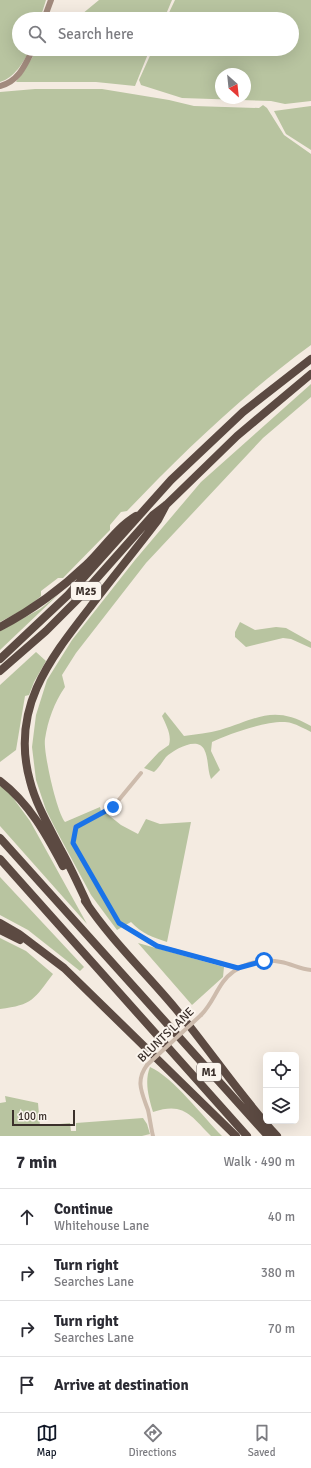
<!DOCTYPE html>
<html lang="en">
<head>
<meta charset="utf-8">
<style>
	body { margin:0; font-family:Signika,sans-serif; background:#f2f2f3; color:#2b2b33 }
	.controls { position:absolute; right:12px; bottom:12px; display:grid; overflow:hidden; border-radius:6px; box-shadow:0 4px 16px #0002 }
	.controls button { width:36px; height:36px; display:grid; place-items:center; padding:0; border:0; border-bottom:1px solid #e1e1e2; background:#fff; color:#2b2b33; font:20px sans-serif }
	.compass { position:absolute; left:215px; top:68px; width:36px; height:36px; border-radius:50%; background:#fff; box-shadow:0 4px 16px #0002; rotate:153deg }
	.scale { position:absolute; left:12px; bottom:10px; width:63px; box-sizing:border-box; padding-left:4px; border:2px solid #3b302b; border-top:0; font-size:11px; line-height:14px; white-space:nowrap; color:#3b302b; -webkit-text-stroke:3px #fbf5ee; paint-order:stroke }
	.stop { position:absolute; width:12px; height:12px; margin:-9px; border:3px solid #1a73e8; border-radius:50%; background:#fff }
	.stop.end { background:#1a73e8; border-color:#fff; box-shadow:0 1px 4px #0008 }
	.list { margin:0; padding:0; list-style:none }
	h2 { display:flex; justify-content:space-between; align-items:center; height:52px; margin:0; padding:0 16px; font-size:17px }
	h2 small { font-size:13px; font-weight:400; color:#7c7c81 }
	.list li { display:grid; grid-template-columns:26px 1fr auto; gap:12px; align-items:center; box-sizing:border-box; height:56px; padding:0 16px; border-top:1px solid #e1e1e2 }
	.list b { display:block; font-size:15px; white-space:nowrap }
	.list p { margin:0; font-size:13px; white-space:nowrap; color:#7c7c81 }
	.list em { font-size:13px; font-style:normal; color:#7c7c81 }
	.icon { flex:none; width:22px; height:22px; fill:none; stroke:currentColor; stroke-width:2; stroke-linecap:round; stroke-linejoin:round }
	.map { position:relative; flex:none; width:311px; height:1136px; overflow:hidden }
	.search { position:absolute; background:#fff; box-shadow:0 4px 16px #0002; left:12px; right:12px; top:12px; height:44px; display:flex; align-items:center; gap:10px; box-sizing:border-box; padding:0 14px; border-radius:22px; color:#7c7c81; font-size:15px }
	.sheet { height:276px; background:#fff }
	nav { display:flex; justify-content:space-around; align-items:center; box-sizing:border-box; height:56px; border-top:1px solid #e1e1e2; background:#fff; font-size:11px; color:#7c7c81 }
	nav a { display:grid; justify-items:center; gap:2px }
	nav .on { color:#111827 }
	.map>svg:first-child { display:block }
	.green { fill:#b8c4a0; fill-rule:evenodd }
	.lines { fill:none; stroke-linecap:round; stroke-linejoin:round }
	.street { stroke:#cdbbac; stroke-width:4 }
	.secondary { stroke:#a18a7d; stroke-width:6 }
	.highway { stroke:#5c4a42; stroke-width:8 }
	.street-bridge { stroke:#cdbbac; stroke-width:4 }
	.route { stroke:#1a73e8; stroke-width:5 }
	.labels { text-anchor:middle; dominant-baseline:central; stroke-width:4; stroke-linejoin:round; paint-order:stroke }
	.shield { fill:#fbf5ee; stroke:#756b66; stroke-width:1 }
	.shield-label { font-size:11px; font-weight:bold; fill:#3b302b }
	.street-label { font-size:12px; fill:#3b302b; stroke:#fbf5ee }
</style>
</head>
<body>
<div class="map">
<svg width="311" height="1136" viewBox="0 0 311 1136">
	<rect width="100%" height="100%" fill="#f4ebe1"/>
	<path class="green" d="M 0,0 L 46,0 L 40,19 L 19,19 L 19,49 L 30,49 C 24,62 14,78 0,82 Z
		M 99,0 L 172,0 L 164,19 L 76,19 Z
		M 175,0 L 311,0 L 311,101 L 285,104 L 271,101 L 182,98 L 141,85 L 139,80 L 153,49 L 292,49 L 292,19 L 166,19 ZM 221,74 L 245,74 L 245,98 L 221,98 Z
		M 36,49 L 150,49 L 135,86 L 96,82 L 16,82 L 32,58 Z
		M 35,89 L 102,89 L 169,100 L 194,106 L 259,108 L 263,105 L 267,108 L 284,135 L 311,154 L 311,345 C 244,394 184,451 127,511 L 121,512 L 110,525 L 110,530 L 63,578 L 58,578 L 41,591 L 41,596 L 28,607 L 0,622 L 0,92 Z
		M 311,106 L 311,150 L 286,134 L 274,111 Z
		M 311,384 L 311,397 L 263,438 L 146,563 L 76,653 L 62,675 L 65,687 C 54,703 48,720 45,739 C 43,752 57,813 65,822 L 100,807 L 102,815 L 106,813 L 121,825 L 138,834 L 146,819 L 160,824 L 191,822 L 167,942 C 153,937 142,934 131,922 L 117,930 L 91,895 L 55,828 L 46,810 L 36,780 L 32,747 L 36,715 L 47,680 L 72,640 L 135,560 L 201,482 Z
		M 59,594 L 0,650 L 0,631 L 40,609 Z
		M 240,622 L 255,630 L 276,627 L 286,628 L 311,642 L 311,648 L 291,639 L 283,638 L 246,647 L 235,637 L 235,632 Z
		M 36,652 L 46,661 L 34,682 L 29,695 L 25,696 L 16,750 L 0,762 L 0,685 Z
		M 165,712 L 184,736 C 196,734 209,733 220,730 C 257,719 273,704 311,726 L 311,732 C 305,729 298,725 291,723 C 273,718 229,734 212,742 L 211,751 L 220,770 L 211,779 C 207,769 209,759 204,749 C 197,736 173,750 166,757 C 162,762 159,768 154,772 L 144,768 L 159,752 L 169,745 C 172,735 166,725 162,716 Z
		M 0,786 L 8,791 L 30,821 L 87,924 L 0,826 Z
		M 0,877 L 84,967 L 80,971 L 28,930 L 0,915 Z
		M 0,938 L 26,951 L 53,974 C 34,999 33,1005 0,1009 Z
		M 138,943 L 224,967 L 223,977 L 192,1005 Z
		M 150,1067 C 173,1077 203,1117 222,1136 L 211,1136 C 190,1115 184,1102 153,1112 C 149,1098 144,1082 150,1067 Z
		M 5,1096 L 38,1103 L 40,1126 L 70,1123 L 71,1131 L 76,1131 L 76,1123 L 143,1118 L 147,1124 L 150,1134 L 142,1136 L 0,1136 L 0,1103 L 6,1102 Z"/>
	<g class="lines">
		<path class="street" d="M 141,773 L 113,807 L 75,827 L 73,843 L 119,923 L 157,946 L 238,968
			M 201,1015 C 211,1005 215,993 223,982 C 236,964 261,958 281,962 C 292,964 300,969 311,970
			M 147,1065 C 135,1081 142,1093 148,1110 C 150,1119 151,1128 153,1136"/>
		<path class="secondary" d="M 44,19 L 51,0
			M 0,86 C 19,81 25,65 33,49"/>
		<path class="highway" d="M 0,627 C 32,610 60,590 86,565 C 103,549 116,528 136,516
			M 0,659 L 68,595 L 171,480 L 243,412 L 311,359
			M 0,671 L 46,631 L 82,595 L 153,515 L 166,505 L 237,436 L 311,374
			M 0,781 C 29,803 46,834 63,866
			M 0,838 L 268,1136
			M 0,859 L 247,1136
			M 85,901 C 111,940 145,972 175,1008 C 210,1050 240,1096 277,1136
			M 88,905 C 79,886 71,868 61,850 C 50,828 36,805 30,781 C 10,709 49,660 91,606 C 113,577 136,549 158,520 L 166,505
			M 0,923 L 19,934 L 64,968 L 236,1136
			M 0,930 L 20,940"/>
		<path class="street-bridge" d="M 147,1065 L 201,1015"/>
	</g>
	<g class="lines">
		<path class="route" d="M 113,807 L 76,827 L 73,843 L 119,923 L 157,946 L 238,968 L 264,961"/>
	</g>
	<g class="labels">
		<g class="shield">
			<rect x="71" y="582" width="30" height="18" rx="3"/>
			<rect x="197" y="1063" width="24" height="18" rx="3"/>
		</g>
		<g class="shield-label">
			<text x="86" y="591">M25</text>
			<text x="209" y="1072">M1</text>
		</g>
		<g class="street-label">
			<text transform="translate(166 1035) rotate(-44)">BLUNTS LANE</text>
		</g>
	</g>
</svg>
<div class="controls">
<button><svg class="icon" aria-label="locate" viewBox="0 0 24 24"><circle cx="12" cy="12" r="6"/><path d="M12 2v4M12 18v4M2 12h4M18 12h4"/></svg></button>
<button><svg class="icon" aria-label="layers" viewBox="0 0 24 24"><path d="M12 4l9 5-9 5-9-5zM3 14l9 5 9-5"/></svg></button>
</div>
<svg class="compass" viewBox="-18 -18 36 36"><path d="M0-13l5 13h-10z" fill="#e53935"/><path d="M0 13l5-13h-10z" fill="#7c7c81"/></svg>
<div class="scale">100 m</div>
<div class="stop" style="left:264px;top:961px"></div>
<div class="stop end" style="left:113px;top:807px"></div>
<div class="search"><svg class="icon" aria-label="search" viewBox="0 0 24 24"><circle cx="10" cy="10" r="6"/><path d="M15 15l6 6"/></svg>Search here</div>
</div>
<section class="sheet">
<h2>7 min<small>Walk · 490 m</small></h2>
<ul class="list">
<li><svg class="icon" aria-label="ahead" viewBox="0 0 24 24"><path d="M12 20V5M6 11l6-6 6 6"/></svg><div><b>Continue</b><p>Whitehouse Lane</p></div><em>40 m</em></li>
<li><svg class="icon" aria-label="right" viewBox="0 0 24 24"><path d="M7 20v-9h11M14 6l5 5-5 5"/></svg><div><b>Turn right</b><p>Searches Lane</p></div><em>380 m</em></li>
<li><svg class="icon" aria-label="right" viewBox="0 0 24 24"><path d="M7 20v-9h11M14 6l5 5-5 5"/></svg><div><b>Turn right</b><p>Searches Lane</p></div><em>70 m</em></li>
<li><svg class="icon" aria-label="arrive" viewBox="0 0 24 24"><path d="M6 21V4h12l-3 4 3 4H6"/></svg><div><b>Arrive at destination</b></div></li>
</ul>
</section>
<nav>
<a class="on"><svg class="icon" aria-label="map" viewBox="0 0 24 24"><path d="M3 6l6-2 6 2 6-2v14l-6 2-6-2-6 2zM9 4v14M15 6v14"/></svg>Map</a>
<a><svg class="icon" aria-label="directions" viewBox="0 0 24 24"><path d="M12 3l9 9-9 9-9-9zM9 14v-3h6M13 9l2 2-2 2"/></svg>Directions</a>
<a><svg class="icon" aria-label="saved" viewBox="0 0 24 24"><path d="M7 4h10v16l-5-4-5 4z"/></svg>Saved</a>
</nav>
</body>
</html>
